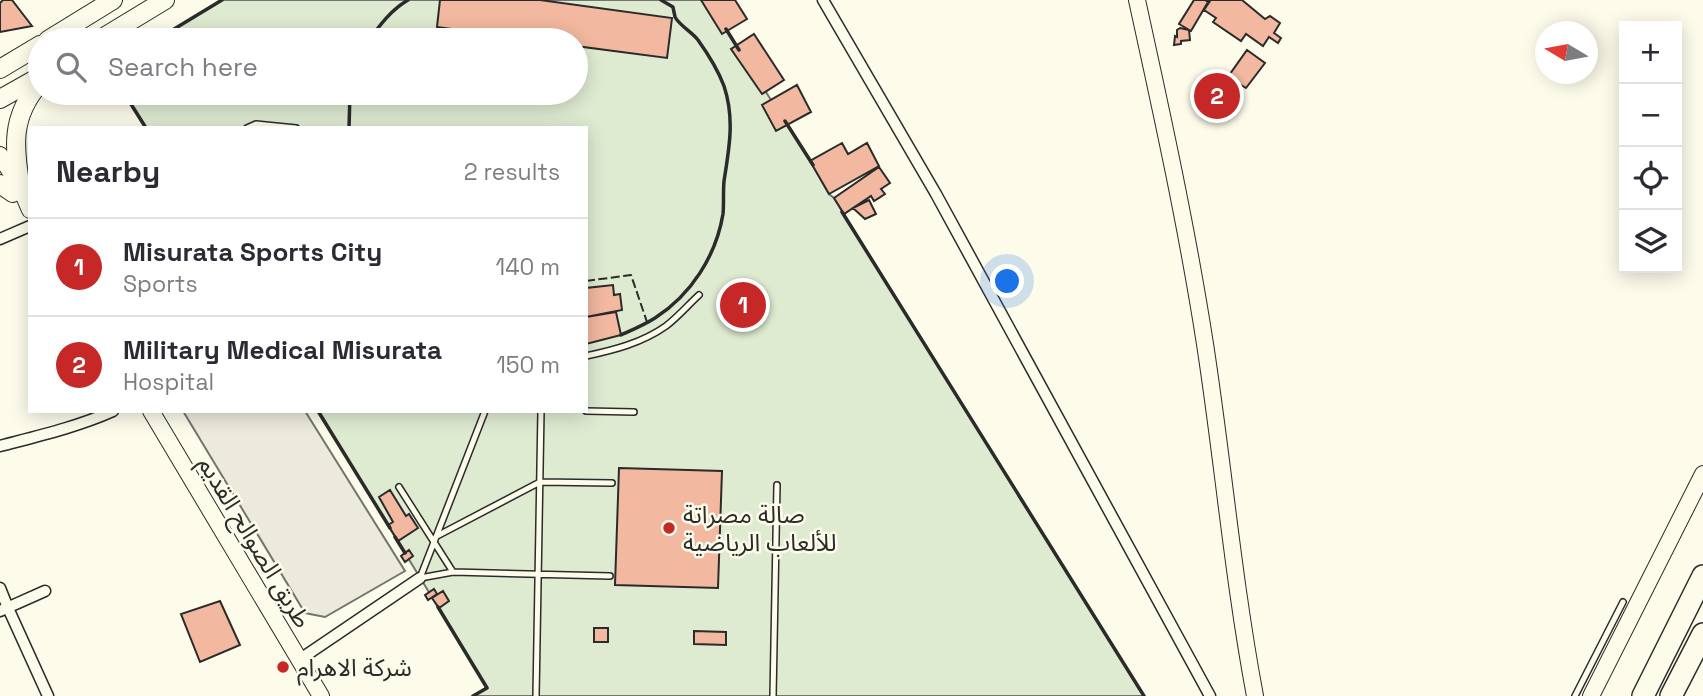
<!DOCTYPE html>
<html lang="en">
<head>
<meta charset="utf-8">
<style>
	body { margin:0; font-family:"Space Grotesk","Noto Sans Arabic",sans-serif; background:#f7f7f7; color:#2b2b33 }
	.controls { position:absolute; right:21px; top:21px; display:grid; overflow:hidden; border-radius:0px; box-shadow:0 4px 18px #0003 }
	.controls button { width:63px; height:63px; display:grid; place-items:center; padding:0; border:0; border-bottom:2px solid #e1e1e2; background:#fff; color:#2b2b33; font:35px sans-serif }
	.compass { position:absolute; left:1535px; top:21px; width:63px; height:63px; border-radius:50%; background:#fff; box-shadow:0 4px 18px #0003; rotate:280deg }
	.you { position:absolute; left:1008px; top:282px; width:24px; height:24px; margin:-18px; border:5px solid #fff; border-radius:50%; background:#1a73e8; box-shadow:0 0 0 10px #1a73e833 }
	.badge { display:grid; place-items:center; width:46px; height:46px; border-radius:50%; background:#c62828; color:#fff; font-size:23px; font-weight:700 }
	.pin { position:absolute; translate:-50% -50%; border:4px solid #fff; box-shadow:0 2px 7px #0006 }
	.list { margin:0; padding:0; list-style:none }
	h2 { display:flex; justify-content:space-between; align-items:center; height:91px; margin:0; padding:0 28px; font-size:30px }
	h2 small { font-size:23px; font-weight:400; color:#7c7c81 }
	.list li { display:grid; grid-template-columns:46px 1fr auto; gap:21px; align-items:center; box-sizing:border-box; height:98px; padding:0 28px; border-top:2px solid #e1e1e2 }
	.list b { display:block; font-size:26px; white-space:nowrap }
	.list p { margin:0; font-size:23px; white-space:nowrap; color:#7c7c81 }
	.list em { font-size:23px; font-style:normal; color:#7c7c81 }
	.icon { flex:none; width:38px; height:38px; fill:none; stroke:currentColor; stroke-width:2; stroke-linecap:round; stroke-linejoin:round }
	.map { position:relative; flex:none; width:1703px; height:696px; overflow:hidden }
	.search { position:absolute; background:#fff; box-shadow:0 4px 18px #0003; left:28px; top:28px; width:560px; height:77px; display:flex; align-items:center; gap:18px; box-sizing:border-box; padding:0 24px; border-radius:38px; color:#7c7c81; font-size:26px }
	.panel { position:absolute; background:#fff; box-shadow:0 4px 18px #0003; left:28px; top:126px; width:560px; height:287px; border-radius:0px }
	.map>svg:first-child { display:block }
	.green { fill:#deebd1; stroke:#74746e; stroke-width:2 }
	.parking { fill:#eceadb; stroke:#74746e; stroke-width:2 }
	.building { fill:#f2b8a0; stroke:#2b2b2b; stroke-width:2 }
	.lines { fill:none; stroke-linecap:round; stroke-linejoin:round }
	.lane-casing { stroke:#2b2b2b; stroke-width:8 }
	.street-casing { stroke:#2b2b2b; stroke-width:13 }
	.secondary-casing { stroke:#2b2b2b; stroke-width:18 }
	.primary-casing { stroke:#2b2b2b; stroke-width:20 }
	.highway-casing { stroke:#2b2b2b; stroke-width:24 }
	.lane { stroke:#fdfbea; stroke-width:5 }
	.street { stroke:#fdfbea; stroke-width:10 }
	.secondary { stroke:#fdfbea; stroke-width:16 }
	.primary { stroke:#fdfbea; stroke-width:18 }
	.highway { stroke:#fdfbea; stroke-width:21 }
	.fence { stroke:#2b2b2b; stroke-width:2; stroke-dasharray:9 3.5; stroke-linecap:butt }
	.wall { stroke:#2b2b2b; stroke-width:3.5 }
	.poi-dot { fill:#c62828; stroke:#fdfbea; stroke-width:2.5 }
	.labels { text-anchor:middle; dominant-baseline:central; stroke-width:5; stroke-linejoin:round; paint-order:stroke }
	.poi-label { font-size:24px; fill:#2b2b2b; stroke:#fdfbea; text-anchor:start }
	.street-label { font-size:24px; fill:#2b2b2b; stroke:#fdfbea }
</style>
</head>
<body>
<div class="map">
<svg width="1703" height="696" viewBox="0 0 1703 696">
	<rect width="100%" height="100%" fill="#fdfbea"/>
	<path class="green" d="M 222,0 L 707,0 L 810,161 L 829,194 L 834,198 L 1144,696 L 473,696 L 487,687 L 318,411 L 586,411 L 586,128 L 146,128 L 124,93 L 576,93 L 576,40 L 156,40 Z"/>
	<path class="parking" d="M 183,411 L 305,411 L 405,571 L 325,617 L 305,613 Z"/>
	<path class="building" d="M 3,0 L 12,0 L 32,26 L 0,32 L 0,3 Z
		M 440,0 L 540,0 L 672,18 L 667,58 L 576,46 L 576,40 L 533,40 L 437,27 Z
		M 701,0 L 735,0 L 747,19 L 722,34 Z
		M 1194,0 L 1205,0 L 1208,2 L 1191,31 L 1179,24 Z
		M 1207,0 L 1242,0 L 1265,19 L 1270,16 L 1280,23 L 1274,33 L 1281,38 L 1278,43 L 1269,37 L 1263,46 L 1246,34 L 1241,41 L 1213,22 L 1216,18 L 1204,10 L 1210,1 Z
		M 1180,28 L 1189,30 L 1190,40 L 1181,41 L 1181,44 L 1174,45 L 1175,36 L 1177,37 L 1177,30 Z
		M 754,34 L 784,80 L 762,94 L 731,49 Z
		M 1247,50 L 1265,63 L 1246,88 L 1241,85 L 1235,93 L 1225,81 Z
		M 797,85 L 811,112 L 776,131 L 762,105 Z
		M 1222,90 L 1237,102 L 1233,105 L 1234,106 L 1225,118 L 1220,119 L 1205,107 L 1217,92 L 1220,94 Z
		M 842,143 L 848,154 L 867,143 L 879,166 L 829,194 L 810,161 Z
		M 879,167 L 890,183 L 881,189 L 885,194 L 874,201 L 871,196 L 844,214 L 834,198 Z
		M 869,200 L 876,214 L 865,219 L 853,208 Z
		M 613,285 L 614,295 L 620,294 L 622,310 L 586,317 L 586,288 Z
		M 616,312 L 621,335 L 586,344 L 586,317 Z
		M 619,468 L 722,471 L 718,588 L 615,585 Z
		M 390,490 L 406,516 L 409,514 L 418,528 L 398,541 L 388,525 L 393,522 L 379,497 Z
		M 409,550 L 413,556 L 405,562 L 401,556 Z
		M 434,589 L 437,594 L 428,600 L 425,595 Z
		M 443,591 L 449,601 L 439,608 L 432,598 Z
		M 220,601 L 240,645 L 200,662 L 181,614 Z
		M 594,628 L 608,628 L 608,642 L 594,642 Z
		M 694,631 L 726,632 L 726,645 L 694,644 Z"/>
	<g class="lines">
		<g class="lane-casing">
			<path id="lane" d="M 247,128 L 256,124 L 296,128
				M 586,356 C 614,350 642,343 666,326 C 678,317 688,305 699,295
				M 586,411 L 634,412
				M 399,487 L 453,572
				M 437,536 L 540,482 L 612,483
				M 420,578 L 453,572 L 610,576
				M 420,578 L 485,411
				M 536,696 L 541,411
				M 773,696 L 777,485
				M 1575,696 L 1623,602"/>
		</g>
		<g class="street-casing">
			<path id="street" d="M 823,0 L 936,194 L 1210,696
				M 0,239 L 30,226
				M 0,446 C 38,436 77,427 113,411
				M 0,588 L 8,608 L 48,696
				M 0,611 L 45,591
				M 299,660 L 420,578"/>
		</g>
		<g class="secondary-casing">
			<path id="secondary" d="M 1137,0 C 1162,114 1187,228 1205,344 C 1223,461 1233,579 1255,696
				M 0,155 L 21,189 L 30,210
				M 151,411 L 321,696
				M 1591,696 L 1703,474"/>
		</g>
		<g class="primary-casing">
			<path id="primary" d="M 48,40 L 113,0
				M 99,40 L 165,0
				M 0,69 L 40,45
				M 0,99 L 39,77
				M 0,184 L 13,193
				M 21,189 C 14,148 10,117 40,83"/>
		</g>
		<g class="highway-casing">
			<path id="highway" d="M 1643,696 L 1703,576
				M 1671,696 L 1703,634"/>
		</g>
		<use href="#lane" class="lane"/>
		<use href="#street" class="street"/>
		<use href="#secondary" class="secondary"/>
		<use href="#primary" class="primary"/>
		<use href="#highway" class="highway"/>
		<path class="fence" d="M 586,281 L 631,275 L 647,322"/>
		<path class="wall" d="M 726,29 L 739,50
			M 156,40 L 222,0
			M 369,40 C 380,25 391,10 408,0
			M 124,93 L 146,128
			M 785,121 L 813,165
			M 349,128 L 350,93
			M 842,212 L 1144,696
			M 621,335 C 632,330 644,325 655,318 C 691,295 716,256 723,214 C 724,203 723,192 724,181 C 729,149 735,119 724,86 C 718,70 708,54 698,40 C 692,32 680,26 675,17 C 675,16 673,8 673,7 L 661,0
			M 318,411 L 390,528
			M 395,537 L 405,553
			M 438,607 L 487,688 L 473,696"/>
	</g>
	<g class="poi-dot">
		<circle cx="669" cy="528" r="7"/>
		<circle cx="283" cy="667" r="7"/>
	</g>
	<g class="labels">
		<g class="poi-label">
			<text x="683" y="514">صالة مصراتة<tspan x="683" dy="28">للألعاب الرياضية</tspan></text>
			<text x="297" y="667">شركة الاهرام</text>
		</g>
		<g class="street-label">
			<text transform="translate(255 542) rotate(59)">طريق الصوالح القديم</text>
		</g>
	</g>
</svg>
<div class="controls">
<button>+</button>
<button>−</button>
<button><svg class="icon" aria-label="locate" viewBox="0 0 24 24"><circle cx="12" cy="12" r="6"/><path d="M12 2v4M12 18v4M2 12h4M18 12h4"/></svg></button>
<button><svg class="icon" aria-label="layers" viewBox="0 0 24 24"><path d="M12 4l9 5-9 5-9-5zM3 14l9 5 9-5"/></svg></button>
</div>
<svg class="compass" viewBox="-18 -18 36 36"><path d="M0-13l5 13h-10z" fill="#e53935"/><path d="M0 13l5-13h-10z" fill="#7c7c81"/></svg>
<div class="you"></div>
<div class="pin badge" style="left:743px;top:305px">1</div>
<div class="pin badge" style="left:1217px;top:96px">2</div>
<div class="search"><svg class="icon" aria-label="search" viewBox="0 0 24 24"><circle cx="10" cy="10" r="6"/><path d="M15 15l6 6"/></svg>Search here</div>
<section class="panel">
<h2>Nearby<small>2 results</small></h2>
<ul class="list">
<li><span class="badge">1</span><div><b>Misurata Sports City</b><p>Sports</p></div><em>140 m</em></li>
<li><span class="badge">2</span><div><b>Military Medical Misurata</b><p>Hospital</p></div><em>150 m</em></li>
</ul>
</section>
</div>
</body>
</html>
